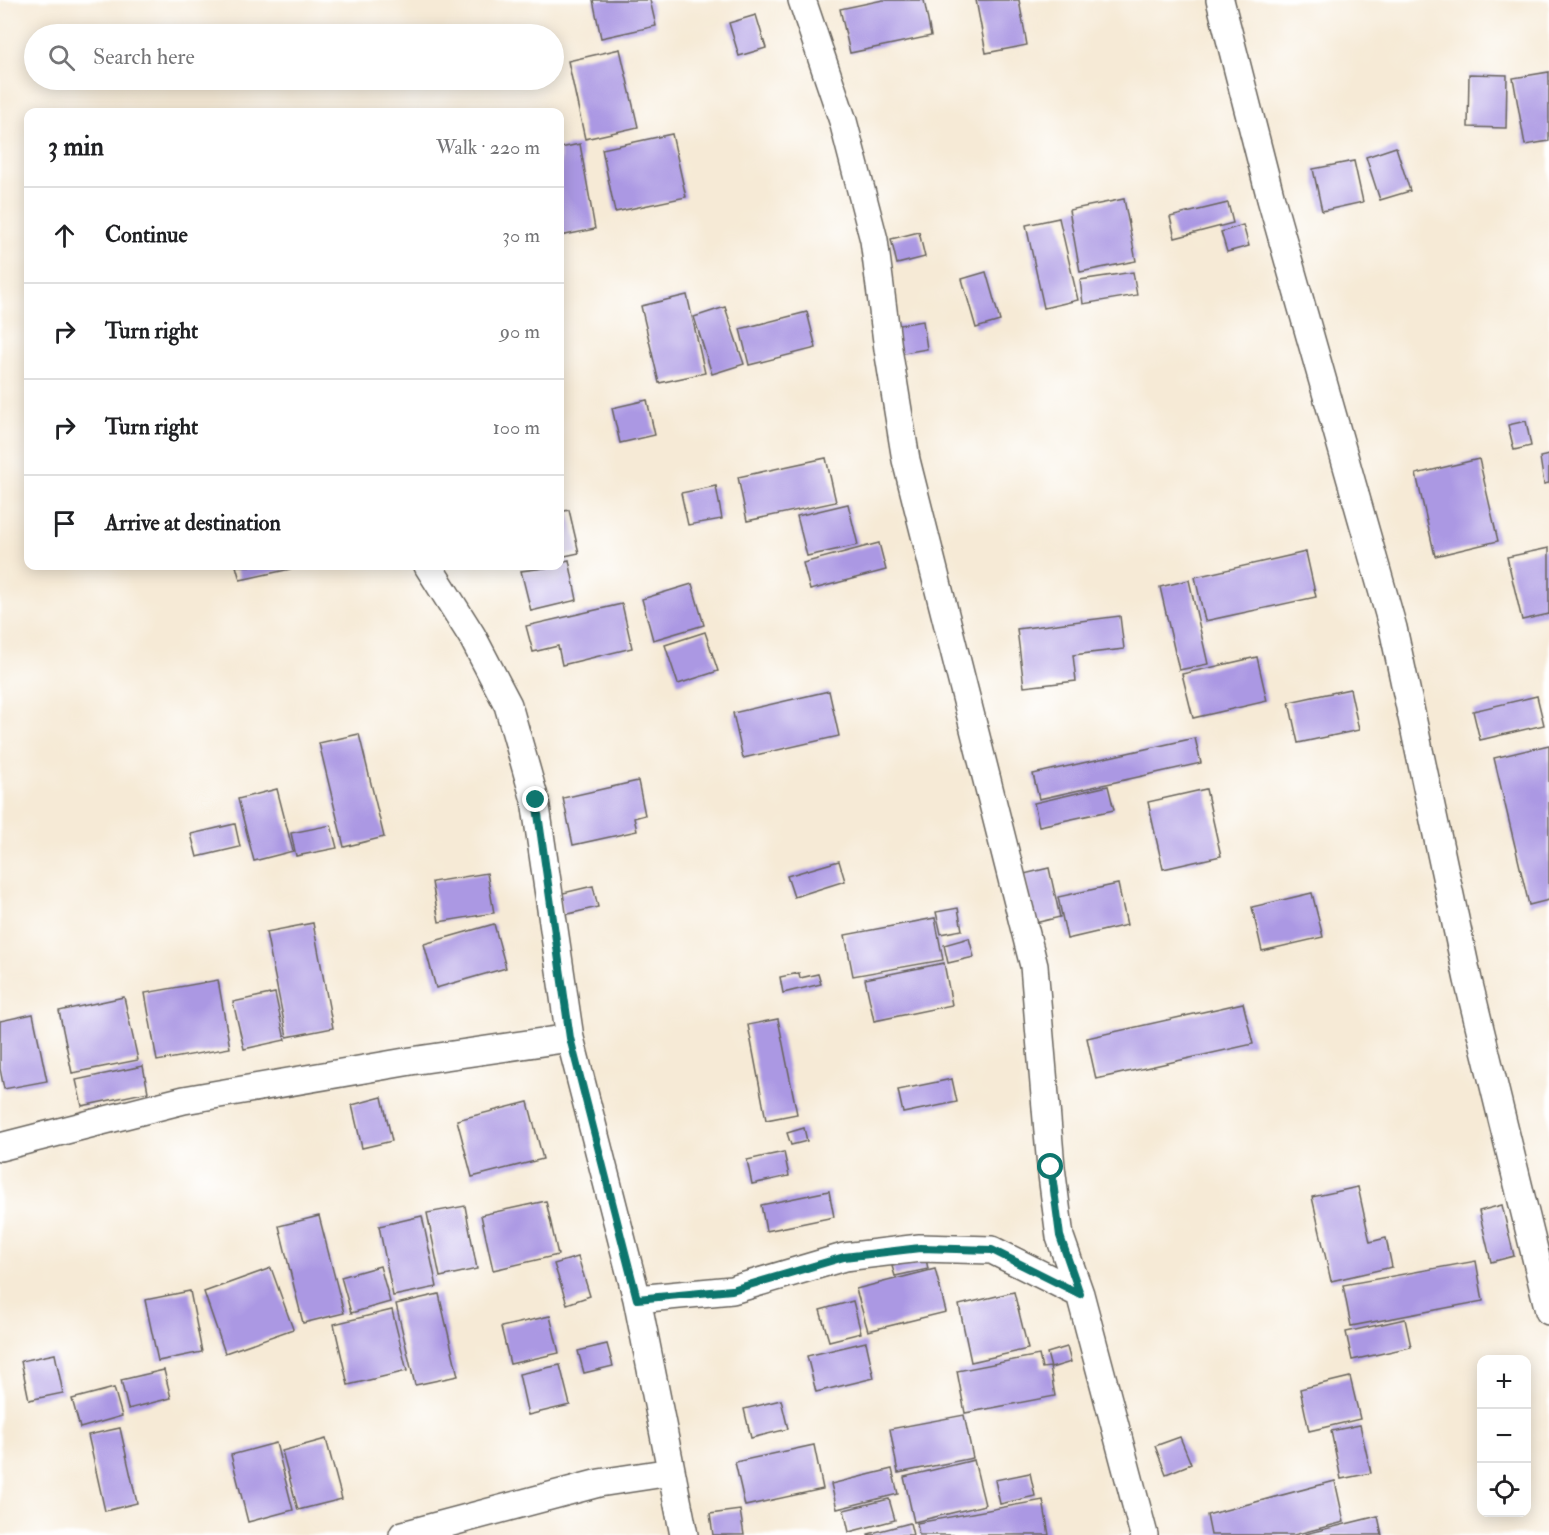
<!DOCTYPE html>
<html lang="en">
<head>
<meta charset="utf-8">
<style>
	body { margin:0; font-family:"IM FELL Double Pica",serif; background:#f6f6f6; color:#202124 }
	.controls { position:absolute; right:18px; bottom:18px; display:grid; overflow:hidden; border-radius:12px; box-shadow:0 3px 15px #0003 }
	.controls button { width:54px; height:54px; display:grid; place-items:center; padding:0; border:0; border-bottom:2px solid #e0e0e0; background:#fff; color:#202124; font:30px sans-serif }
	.stop { position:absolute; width:18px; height:18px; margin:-14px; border:4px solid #0f766e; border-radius:50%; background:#fff }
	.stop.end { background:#0f766e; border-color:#fff; box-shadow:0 2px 6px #0008 }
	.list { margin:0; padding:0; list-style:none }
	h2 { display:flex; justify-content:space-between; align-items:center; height:78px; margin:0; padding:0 24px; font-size:26px }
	h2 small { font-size:20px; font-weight:400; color:#757577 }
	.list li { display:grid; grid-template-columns:39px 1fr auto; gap:18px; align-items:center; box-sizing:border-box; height:96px; padding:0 24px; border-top:2px solid #e0e0e0 }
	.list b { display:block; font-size:22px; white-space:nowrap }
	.list em { font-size:20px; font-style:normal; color:#757577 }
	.icon { flex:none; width:33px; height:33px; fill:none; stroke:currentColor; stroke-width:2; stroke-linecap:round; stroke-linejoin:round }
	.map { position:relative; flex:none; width:1549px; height:1535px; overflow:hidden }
	.search { position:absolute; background:#fff; box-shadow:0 3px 15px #0003; left:24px; top:24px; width:540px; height:66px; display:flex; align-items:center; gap:15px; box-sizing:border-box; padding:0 21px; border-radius:33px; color:#757577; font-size:22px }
	.panel { position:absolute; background:#fff; box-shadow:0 3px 15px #0003; left:24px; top:108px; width:540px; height:462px; border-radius:12px }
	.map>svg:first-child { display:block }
	.building { fill:#ab98e3 }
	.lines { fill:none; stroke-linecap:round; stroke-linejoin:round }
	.minor-casing { stroke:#68645d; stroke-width:30 }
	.minor { stroke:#fff; stroke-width:27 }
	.route { stroke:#0f766e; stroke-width:8 }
</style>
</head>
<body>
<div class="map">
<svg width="1549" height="1535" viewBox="0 0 1549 1535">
	<rect width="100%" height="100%" fill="#fff"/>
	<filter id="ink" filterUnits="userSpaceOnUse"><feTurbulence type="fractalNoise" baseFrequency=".0167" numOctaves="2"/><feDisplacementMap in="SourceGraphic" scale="12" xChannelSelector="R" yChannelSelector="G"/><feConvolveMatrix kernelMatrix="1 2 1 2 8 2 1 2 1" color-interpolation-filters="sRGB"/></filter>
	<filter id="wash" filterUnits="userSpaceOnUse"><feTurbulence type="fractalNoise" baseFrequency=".008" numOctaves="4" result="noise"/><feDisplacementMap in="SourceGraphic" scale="24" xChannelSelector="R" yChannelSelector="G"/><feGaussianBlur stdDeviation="1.35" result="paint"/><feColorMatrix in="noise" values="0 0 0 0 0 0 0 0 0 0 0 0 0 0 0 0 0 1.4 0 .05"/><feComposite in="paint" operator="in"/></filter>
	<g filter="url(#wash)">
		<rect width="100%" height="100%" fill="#f6ead6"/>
		<g id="blocks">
			<path class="building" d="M 593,0 L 650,0 L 656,26 L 601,38 Z
				M 883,0 L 924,0 L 931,36 L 850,53 L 840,9 Z
				M 976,0 L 1019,0 L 1027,45 L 986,53 Z
				M 756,15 L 766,48 L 739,56 L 729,23 Z
				M 620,49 L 638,127 L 585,139 L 568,61 Z
				M 1549,72 L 1549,141 L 1525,145 L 1513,78 Z
				M 1469,74 L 1507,75 L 1506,128 L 1468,127 Z
				M 672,134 L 686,197 L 615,212 L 602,149 Z
				M 580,144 L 595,229 L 560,236 L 560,148 Z
				M 1396,147 L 1410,191 L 1380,200 L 1366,157 Z
				M 1354,161 L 1363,202 L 1322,211 L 1313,169 Z
				M 1124,199 L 1136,261 L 1080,272 L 1069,210 Z
				M 1228,203 L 1233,223 L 1175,238 L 1170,217 Z
				M 1059,218 L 1078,300 L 1044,308 L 1026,225 Z
				M 1243,225 L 1249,246 L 1227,252 L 1221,232 Z
				M 919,232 L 925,257 L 897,264 L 891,239 Z
				M 986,272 L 1000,321 L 976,328 L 962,279 Z
				M 1133,272 L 1137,295 L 1083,304 L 1080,280 Z
				M 687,295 L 705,373 L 659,383 L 641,306 Z
				M 725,307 L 744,364 L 712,374 L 694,317 Z
				M 807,312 L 816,348 L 749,365 L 740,329 Z
				M 923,321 L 927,349 L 898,354 L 893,326 Z
				M 647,400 L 655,435 L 620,443 L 612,408 Z
				M 1526,421 L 1531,446 L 1514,450 L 1508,425 Z
				M 1549,455 L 1549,483 L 1544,484 L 1540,457 Z
				M 826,458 L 836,502 L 747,521 L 738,477 Z
				M 1479,459 L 1498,541 L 1435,556 L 1416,474 Z
				M 716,486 L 722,519 L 688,525 L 681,493 Z
				M 848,504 L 858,545 L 807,556 L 797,516 Z
				M 569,510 L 579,553 L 560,557 L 560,512 Z
				M 879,543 L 886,570 L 810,590 L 803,563 Z
				M 1549,548 L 1549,614 L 1522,620 L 1507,557 Z
				M 1306,552 L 1316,597 L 1205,621 L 1195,577 Z
				M 569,560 L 577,600 L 531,611 L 521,571 L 560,566 L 560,562 Z
				M 236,566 L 304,566 L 240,580 Z
				M 1189,580 L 1208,664 L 1179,670 L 1160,587 Z
				M 692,584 L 704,625 L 653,640 L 642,599 Z
				M 622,604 L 632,648 L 562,665 L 558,646 L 533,652 L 526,626 Z
				M 1120,616 L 1124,649 L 1073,655 L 1076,681 L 1024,687 L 1017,629 Z
				M 705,632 L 718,671 L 678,684 L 665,645 Z
				M 1257,657 L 1267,701 L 1193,718 L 1182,674 Z
				M 1350,689 L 1359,730 L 1298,743 L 1289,702 Z
				M 829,691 L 839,736 L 743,758 L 733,713 Z
				M 1537,696 L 1544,725 L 1480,740 L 1473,711 Z
				M 359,734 L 384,837 L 344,847 L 319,743 Z
				M 1195,738 L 1201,763 L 1039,799 L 1033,774 Z
				M 1549,745 L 1549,900 L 1529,905 L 1494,758 Z
				M 638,781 L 645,815 L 634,818 L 637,831 L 573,845 L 563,798 Z
				M 1108,786 L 1114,810 L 1039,826 L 1034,803 Z
				M 277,789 L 293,851 L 254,861 L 238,799 Z
				M 1206,789 L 1221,856 L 1163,869 L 1148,802 Z
				M 235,824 L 240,847 L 197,857 L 191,834 Z
				M 331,825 L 337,848 L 296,856 L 291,833 Z
				M 839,861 L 845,881 L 794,897 L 787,876 Z
				M 1049,868 L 1060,917 L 1035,923 L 1024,874 Z
				M 487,873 L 494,913 L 439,922 L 432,882 Z
				M 1118,884 L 1127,925 L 1067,939 L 1058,897 Z
				M 593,886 L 598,907 L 564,915 L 559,894 Z
				M 1312,893 L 1323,937 L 1262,951 L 1252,907 Z
				M 958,908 L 962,930 L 941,934 L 936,912 Z
				M 935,918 L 943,960 L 853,976 L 845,935 Z
				M 313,923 L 333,1028 L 287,1037 L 266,932 Z
				M 494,924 L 506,968 L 436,988 L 424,944 Z
				M 969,938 L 974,957 L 948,963 L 944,945 Z
				M 944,963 L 952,1005 L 874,1021 L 865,979 Z
				M 799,973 L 800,978 L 818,974 L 821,984 L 783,993 L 780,977 Z
				M 218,980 L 230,1048 L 157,1061 L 145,993 Z
				M 275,993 L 285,1040 L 244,1049 L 233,1002 Z
				M 124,997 L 138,1060 L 72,1073 L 59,1011 Z
				M 1243,1003 L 1253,1044 L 1096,1079 L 1087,1038 Z
				M 33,1014 L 47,1081 L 4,1089 L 0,1069 L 0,1021 Z
				M 778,1019 L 797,1114 L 766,1120 L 748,1025 Z
				M 143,1066 L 148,1092 L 82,1106 L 76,1080 Z
				M 952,1079 L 957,1102 L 903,1113 L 898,1090 Z
				M 382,1097 L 392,1141 L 362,1148 L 352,1105 Z
				M 528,1102 L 543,1159 L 472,1177 L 457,1120 Z
				M 804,1128 L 807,1141 L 791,1145 L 787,1133 Z
				M 784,1152 L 789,1176 L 752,1184 L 747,1160 Z
				M 1358,1187 L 1370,1242 L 1386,1238 L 1392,1267 L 1331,1281 L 1312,1197 Z
				M 829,1191 L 834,1217 L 766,1231 L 761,1205 Z
				M 546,1201 L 558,1255 L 493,1270 L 481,1215 Z
				M 1502,1205 L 1514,1256 L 1491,1262 L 1479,1211 Z
				M 465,1206 L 477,1269 L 440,1277 L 427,1213 Z
				M 319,1216 L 344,1313 L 303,1323 L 279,1226 Z
				M 422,1216 L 437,1287 L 393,1296 L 379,1226 Z
				M 578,1257 L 590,1296 L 567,1304 L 554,1264 Z
				M 926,1259 L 928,1269 L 895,1276 L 892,1266 Z
				M 1476,1261 L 1483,1301 L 1351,1326 L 1343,1285 Z
				M 380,1266 L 390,1302 L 351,1313 L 341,1277 Z
				M 271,1268 L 293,1329 L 225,1353 L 204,1292 Z
				M 935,1269 L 946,1312 L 868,1331 L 856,1289 Z
				M 190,1291 L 202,1352 L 158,1361 L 145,1300 Z
				M 1014,1292 L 1028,1349 L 971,1362 L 959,1305 Z
				M 439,1294 L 458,1376 L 415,1385 L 396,1304 Z
				M 853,1301 L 861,1333 L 829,1341 L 820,1310 Z
				M 392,1310 L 407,1371 L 348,1385 L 334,1324 Z
				M 550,1316 L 559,1353 L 510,1364 L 501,1327 Z
				M 1405,1319 L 1411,1347 L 1352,1360 L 1346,1332 Z
				M 866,1342 L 874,1378 L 816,1392 L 807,1356 Z
				M 607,1344 L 613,1366 L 584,1373 L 578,1351 Z
				M 1067,1347 L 1071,1362 L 1051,1368 L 1047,1353 Z
				M 55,1354 L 63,1393 L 29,1400 L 21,1361 Z
				M 1039,1355 L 1042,1368 L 1050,1367 L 1055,1396 L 965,1413 L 957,1371 Z
				M 560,1365 L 570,1405 L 528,1415 L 519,1374 Z
				M 164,1370 L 171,1398 L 128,1409 L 121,1380 Z
				M 1350,1377 L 1360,1419 L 1309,1431 L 1300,1389 Z
				M 114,1388 L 122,1416 L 80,1428 L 72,1399 Z
				M 781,1400 L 788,1429 L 751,1438 L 744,1409 Z
				M 964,1415 L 973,1458 L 898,1473 L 890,1429 Z
				M 1360,1425 L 1371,1473 L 1341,1479 L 1331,1431 Z
				M 120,1428 L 137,1503 L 105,1511 L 88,1435 Z
				M 1180,1437 L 1191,1464 L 1166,1474 L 1155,1446 Z
				M 326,1439 L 342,1499 L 298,1510 L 282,1451 Z
				M 276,1443 L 293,1510 L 248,1522 L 231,1455 Z
				M 814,1445 L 823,1489 L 745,1506 L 735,1462 Z
				M 974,1460 L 985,1505 L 914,1522 L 904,1477 Z
				M 892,1469 L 898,1494 L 837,1509 L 831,1484 Z
				M 1030,1473 L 1035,1496 L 1000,1504 L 995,1480 Z
				M 1335,1481 L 1344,1522 L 1294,1535 L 1211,1535 L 1207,1515 Z
				M 889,1499 L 895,1520 L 849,1532 L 844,1510 Z
				M 1043,1500 L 1049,1535 L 919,1535 L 917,1523 Z
				M 740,1510 L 744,1535 L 713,1535 L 710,1514 Z
				M 1378,1516 L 1382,1535 L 1305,1535 L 1305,1534 Z
				M 910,1523 L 913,1535 L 868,1535 L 868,1534 Z"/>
		</g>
	</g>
	<g filter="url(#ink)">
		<use href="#blocks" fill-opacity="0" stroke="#68645d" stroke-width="1.5"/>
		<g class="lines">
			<g class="minor-casing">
				<path id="minor" d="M 802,0 L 843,121 L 874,240 L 888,349 L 906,460 L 1034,966 L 1051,1167 L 1060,1237 L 1080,1294 L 1144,1535
					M 1220,0 L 1271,199 L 1393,628 L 1468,980 L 1549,1311
					M 428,566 L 472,636 L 508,705 L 535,800 L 570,1038 L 637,1299 L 684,1535
					M 0,1147 L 184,1100 L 411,1061 L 570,1038
					M 637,1299 L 732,1290 L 844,1257 L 920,1248 L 992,1250 L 1080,1294
					M 403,1535 L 599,1483 L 671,1472"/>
			</g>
			<use href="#minor" class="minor"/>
		</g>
	</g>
	<g class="lines" filter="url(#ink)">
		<path class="route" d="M 536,800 L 570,1038 L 637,1299 L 732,1290 L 844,1257 L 920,1248 L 992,1250 L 1080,1294 L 1060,1236 L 1051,1167"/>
	</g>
</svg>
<div class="controls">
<button>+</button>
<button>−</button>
<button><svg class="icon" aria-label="locate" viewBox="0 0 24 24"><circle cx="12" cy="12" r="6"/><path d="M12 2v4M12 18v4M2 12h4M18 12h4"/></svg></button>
</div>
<div class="stop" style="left:1051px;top:1167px"></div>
<div class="stop end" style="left:536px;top:800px"></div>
<div class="search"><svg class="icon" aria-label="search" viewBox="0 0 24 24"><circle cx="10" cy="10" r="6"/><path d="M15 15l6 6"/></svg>Search here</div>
<section class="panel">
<h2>3 min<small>Walk · 220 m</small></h2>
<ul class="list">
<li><svg class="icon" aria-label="ahead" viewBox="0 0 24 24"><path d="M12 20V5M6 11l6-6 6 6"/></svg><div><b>Continue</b></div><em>30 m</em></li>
<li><svg class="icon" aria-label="right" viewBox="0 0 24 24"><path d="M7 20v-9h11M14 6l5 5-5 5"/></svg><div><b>Turn right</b></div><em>90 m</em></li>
<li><svg class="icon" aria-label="right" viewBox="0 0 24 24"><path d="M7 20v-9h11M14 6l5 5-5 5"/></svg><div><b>Turn right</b></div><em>100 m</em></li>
<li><svg class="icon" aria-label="arrive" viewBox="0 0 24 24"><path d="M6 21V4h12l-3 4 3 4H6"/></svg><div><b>Arrive at destination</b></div></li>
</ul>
</section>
</div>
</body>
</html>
